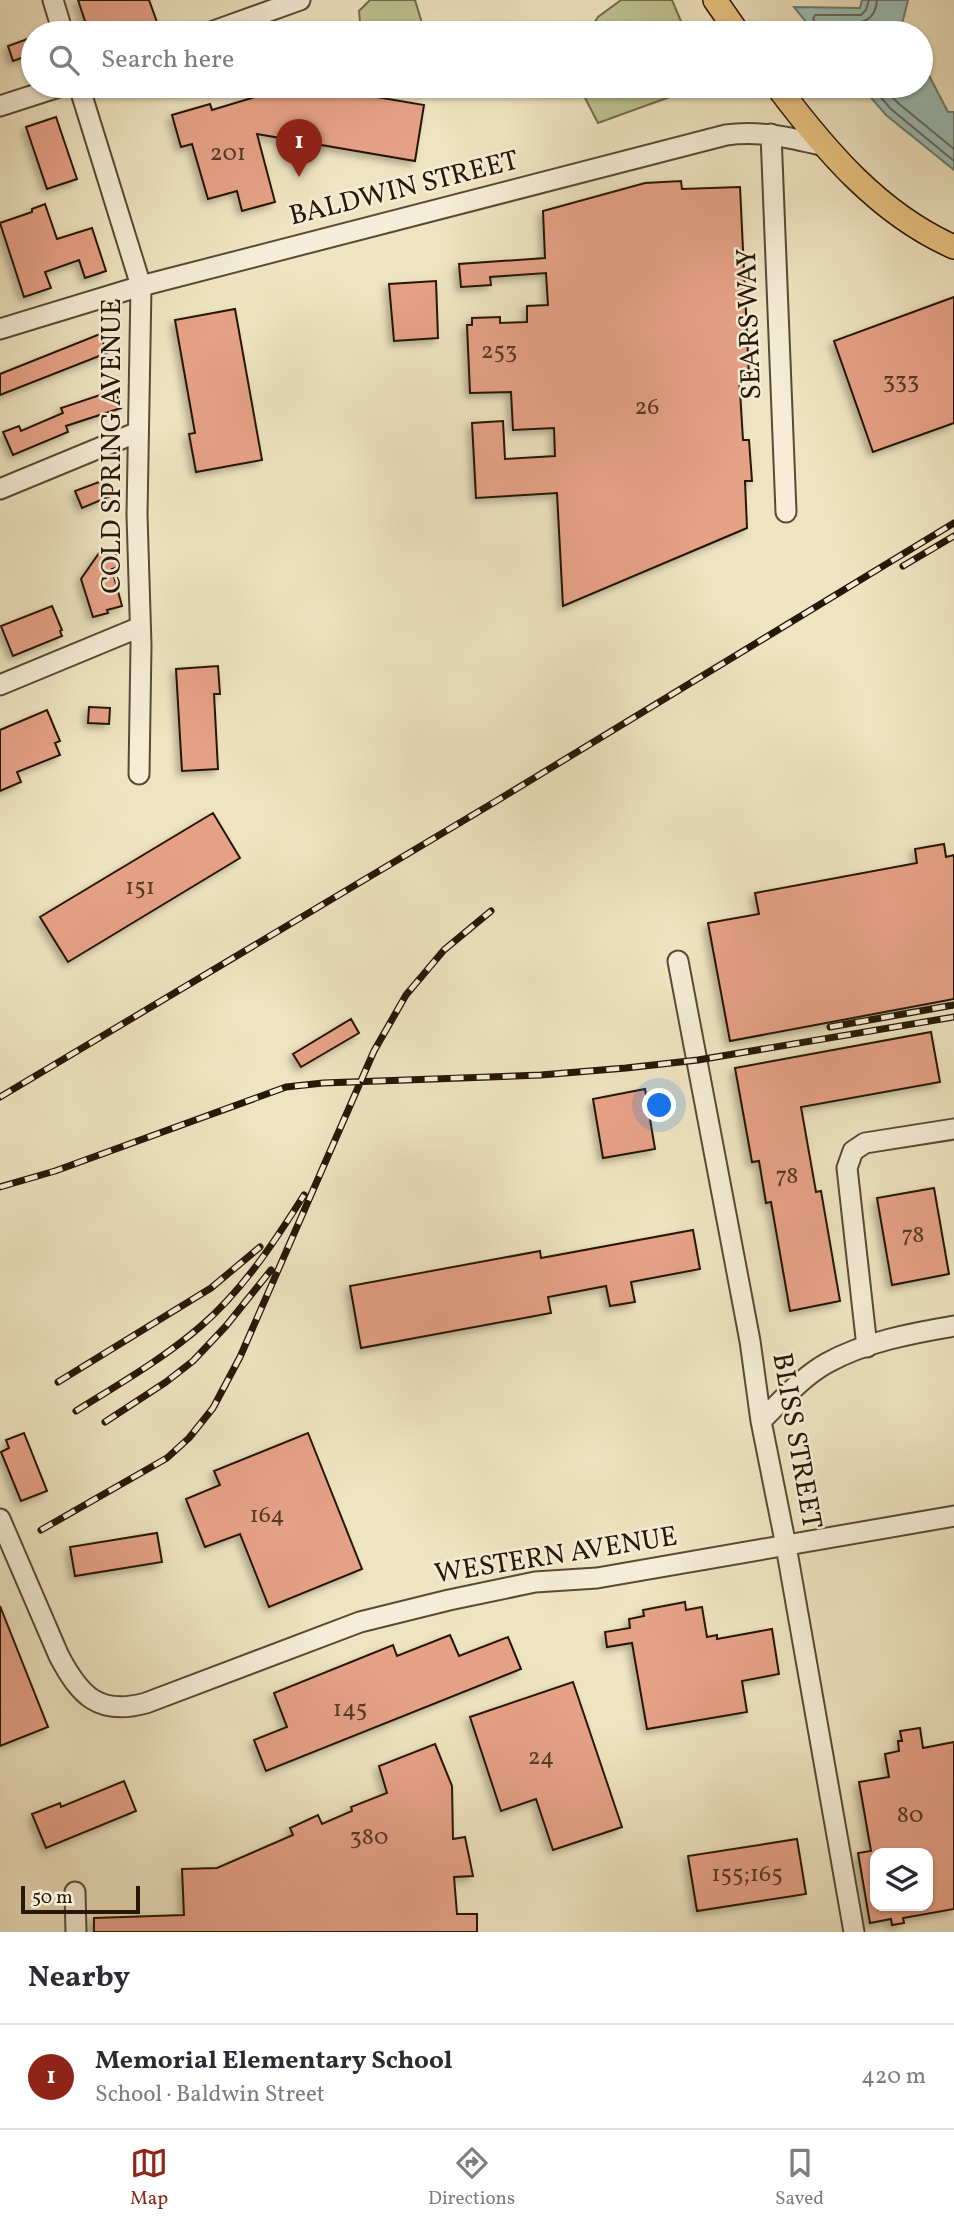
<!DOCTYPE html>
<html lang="en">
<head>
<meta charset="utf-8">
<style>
	body { margin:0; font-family:Vollkorn,serif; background:#f7f7f7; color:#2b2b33 }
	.controls { position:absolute; right:21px; bottom:21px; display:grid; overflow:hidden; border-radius:14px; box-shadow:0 2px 5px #0004 }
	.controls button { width:63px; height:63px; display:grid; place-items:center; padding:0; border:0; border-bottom:2px solid #e1e1e2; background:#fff; color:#2b2b33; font:35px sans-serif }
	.scale { position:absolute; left:21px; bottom:18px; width:119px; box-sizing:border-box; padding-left:7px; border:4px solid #271705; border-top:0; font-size:19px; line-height:24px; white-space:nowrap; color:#271705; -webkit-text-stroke:5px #f5edd7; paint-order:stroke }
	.you { position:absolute; left:660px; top:1106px; width:24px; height:24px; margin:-18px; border:5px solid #fff; border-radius:50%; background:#1a73e8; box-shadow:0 0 0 10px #1a73e833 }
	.badge { display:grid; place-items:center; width:46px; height:46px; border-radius:50%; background:#8f2418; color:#fff; font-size:23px; font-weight:700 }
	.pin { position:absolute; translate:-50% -58px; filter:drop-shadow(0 2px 4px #0008) }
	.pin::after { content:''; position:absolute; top:37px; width:24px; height:21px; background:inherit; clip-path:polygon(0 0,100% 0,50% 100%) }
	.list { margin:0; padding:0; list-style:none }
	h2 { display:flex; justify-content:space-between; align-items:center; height:91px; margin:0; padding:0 28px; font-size:30px }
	h2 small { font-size:23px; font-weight:400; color:#7c7c81 }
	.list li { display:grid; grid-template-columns:46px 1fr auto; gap:21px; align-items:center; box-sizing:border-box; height:105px; padding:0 28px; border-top:2px solid #e1e1e2 }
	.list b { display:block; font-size:26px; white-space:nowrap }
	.list p { margin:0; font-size:23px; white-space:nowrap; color:#7c7c81 }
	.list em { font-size:23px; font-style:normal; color:#7c7c81 }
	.icon { flex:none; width:38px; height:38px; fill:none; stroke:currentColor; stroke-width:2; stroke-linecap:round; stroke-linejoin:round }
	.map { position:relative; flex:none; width:954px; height:1932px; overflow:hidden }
	.search { position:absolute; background:#fff; box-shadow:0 2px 5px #0004; left:21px; right:21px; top:21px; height:77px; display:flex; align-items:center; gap:18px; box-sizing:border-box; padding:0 24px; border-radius:38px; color:#7c7c81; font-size:26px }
	.sheet { height:196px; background:#fff }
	nav { display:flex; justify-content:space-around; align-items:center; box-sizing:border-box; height:98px; border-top:2px solid #e1e1e2; background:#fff; font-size:19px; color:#7c7c81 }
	nav a { display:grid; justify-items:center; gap:4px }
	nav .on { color:#8f2418 }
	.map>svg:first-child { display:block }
	.green { fill:#bec290; stroke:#726c4a; stroke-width:2 }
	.water { fill:#9bbeb8; stroke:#6d7b70; stroke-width:2 }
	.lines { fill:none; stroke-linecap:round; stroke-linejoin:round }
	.shore { stroke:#616a5e; stroke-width:2 }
	.building { fill:#e5a186; stroke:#271705; stroke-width:2; fill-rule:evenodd; filter:url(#shadow) }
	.minor-casing { stroke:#594a34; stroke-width:23 }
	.major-casing { stroke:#271705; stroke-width:26 }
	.minor { stroke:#f5edd7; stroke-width:19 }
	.major { stroke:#e8c280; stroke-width:23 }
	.rail-casing { stroke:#271705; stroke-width:7 }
	.rail { stroke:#f5edd7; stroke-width:4.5; stroke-dasharray:13; stroke-linecap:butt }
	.labels { text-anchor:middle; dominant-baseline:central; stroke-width:5; stroke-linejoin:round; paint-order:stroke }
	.number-label { font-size:24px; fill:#563a25 }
	.street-label { font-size:28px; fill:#271705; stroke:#f5edd7 }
</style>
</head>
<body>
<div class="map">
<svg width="954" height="1932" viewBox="0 0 954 1932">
	<defs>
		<filter id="shadow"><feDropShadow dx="-4" dy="4" stdDeviation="3.5" flood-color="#0004"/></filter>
	</defs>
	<rect width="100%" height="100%" fill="#efe4c1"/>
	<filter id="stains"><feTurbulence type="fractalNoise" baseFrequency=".00286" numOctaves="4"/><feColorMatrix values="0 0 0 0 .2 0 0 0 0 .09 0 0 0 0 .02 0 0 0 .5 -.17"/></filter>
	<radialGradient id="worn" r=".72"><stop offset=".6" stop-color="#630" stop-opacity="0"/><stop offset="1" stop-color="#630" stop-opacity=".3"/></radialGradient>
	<path class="green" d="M 370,0 L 415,0 L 425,33 L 361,33 L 359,11 Z
		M 621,0 L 672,0 L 686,33 L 588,33 L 598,17 Z
		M 583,86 L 700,86 L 598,123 L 584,96 Z"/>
	<path class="water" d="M 862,0 L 908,0 L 902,24 L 907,33 L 815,33 L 794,7 L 860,8 Z
		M 921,60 L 948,112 L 954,112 L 954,170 L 886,115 L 861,86 L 921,86 Z"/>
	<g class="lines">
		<path class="shore" d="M 820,33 L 820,28 L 813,19 L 815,15 L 861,15 L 866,10 L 869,0
			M 829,33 L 829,26 L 831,24 C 852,23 875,28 877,0
			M 871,86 L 891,109 L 954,161
			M 882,86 L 898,103 L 954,149"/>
	</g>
	<path class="building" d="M 78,0 L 149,0 L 158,25 L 135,33 L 89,33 Z
		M 33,37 L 33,54 L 13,61 L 8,46 Z
		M 255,86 L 311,86 L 424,105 L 415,161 L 257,134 L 275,202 L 242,211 L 237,191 L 208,199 L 192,144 L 181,147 L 172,115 L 210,104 L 212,110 L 255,97 Z
		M 56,117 L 77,179 L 47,189 L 26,127 Z
		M 681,181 L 682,189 L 740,187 L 749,375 L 739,375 L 743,440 L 749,440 L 752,481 L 745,481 L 747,528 L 563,606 L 557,493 L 476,498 L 472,423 L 503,421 L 505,459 L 555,456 L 554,428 L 513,430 L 511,392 L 470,393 L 467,325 L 472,325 L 472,318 L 500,317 L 500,323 L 527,322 L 527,306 L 548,305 L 546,273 L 490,277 L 491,285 L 461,287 L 459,264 L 545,258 L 543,211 L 645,183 Z
		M 45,204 L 57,239 L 92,228 L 106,271 L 85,278 L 79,260 L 45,272 L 51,288 L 24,297 L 0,223 L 32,212 L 32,209 Z
		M 436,281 L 438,338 L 394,341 L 389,284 Z
		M 954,297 L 954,423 L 873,452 L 834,341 Z
		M 235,309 L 262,460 L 196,472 L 189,434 L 195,433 L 175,320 Z
		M 100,334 L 107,353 L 0,395 L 0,374 Z
		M 115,390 L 121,408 L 66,426 L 68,432 L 13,455 L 3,432 L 19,426 L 21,431 L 63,413 L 61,408 Z
		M 107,479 L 113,495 L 82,508 L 75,491 Z
		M 110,550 L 110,552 L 115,551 L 119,567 L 112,569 L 122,606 L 107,610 L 108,613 L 93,617 L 81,579 L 99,553 Z
		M 52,606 L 62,630 L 60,631 L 62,636 L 13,656 L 1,626 Z
		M 218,666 L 220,694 L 214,694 L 218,769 L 182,771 L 176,669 Z
		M 89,707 L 110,708 L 109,724 L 88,723 Z
		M 47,710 L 60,741 L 55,743 L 60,755 L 17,772 L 21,782 L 0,791 L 0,730 Z
		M 213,813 L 240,858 L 68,962 L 40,917 Z
		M 944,844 L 946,857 L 954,855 L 954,999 L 730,1041 L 708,923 L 759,914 L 755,893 L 917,863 L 915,849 Z
		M 351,1019 L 359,1033 L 301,1067 L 293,1054 Z
		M 931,1032 L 940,1082 L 801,1107 L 816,1192 L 821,1191 L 840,1301 L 790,1311 L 771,1202 L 766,1203 L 759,1161 L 752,1162 L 735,1068 Z
		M 645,1089 L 655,1149 L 603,1158 L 593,1099 Z
		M 934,1188 L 949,1274 L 892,1285 L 877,1198 Z
		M 693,1230 L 700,1269 L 631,1282 L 635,1302 L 610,1306 L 606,1286 L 548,1297 L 551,1313 L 361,1348 L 350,1286 L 540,1251 L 541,1258 Z
		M 24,1433 L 47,1491 L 21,1501 L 1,1452 L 9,1448 L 6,1440 Z
		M 308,1433 L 362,1569 L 269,1607 L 240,1534 L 205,1547 L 186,1499 L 220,1485 L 214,1471 Z
		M 157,1533 L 162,1562 L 75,1576 L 70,1547 Z
		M 685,1602 L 686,1610 L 702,1607 L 707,1637 L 717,1635 L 717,1639 L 772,1629 L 779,1674 L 742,1681 L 747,1712 L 647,1729 L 632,1643 L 607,1647 L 605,1632 L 630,1628 L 629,1619 L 644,1616 L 643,1610 Z
		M 0,1606 L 48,1727 L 0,1746 Z
		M 450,1635 L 459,1656 L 508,1637 L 521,1669 L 266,1771 L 254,1740 L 287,1727 L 274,1693 L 393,1645 L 397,1656 Z
		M 573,1682 L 622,1827 L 553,1850 L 536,1799 L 501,1811 L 470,1717 Z
		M 920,1728 L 923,1748 L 954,1742 L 954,1909 L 903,1918 L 904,1923 L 892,1925 L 891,1919 L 870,1923 L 858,1853 L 871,1851 L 859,1782 L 889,1777 L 885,1754 L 899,1751 L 898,1741 L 902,1741 L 900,1731 ZM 875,1853 L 928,1853 L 928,1906 L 875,1906 Z
		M 435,1744 L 452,1786 L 453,1839 L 465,1837 L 473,1876 L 454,1877 L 457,1914 L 477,1914 L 477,1932 L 94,1932 L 94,1918 L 184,1915 L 182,1869 L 217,1868 L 293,1835 L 290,1828 L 318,1815 L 322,1824 L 352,1811 L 351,1807 L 387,1793 L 379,1766 Z
		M 124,1781 L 136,1811 L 46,1848 L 32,1814 L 60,1803 L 61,1807 Z
		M 797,1839 L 806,1894 L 697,1911 L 688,1856 Z"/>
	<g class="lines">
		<g class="minor-casing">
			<path id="minor" d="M 53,0 L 63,33
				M 208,33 L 300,0
				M 79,86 L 141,286 L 137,515 L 141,645 L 139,774
				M 0,106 L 62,86
				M 771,134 L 786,512
				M 0,329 L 141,286 L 726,135 C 760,130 792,138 825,146
				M 0,489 L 138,432
				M 0,685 L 140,627
				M 678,961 L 750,1341 L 761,1421 L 786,1546 L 854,1932
				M 867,1347 L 847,1168 L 853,1151 L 865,1143 L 954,1129
				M 761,1421 C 782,1400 802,1377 827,1363 C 865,1342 912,1333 954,1326
				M 0,1519 L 59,1656 C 80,1696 99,1716 146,1703 L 360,1622 L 449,1600 L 535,1582 L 597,1578 L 954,1516
				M 75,1892 L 76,1932"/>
		</g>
		<g class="major-casing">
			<path id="major" d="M 715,0 L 738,33
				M 777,86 C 825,150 879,214 954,247"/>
		</g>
		<use href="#minor" class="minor"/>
		<use href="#major" class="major"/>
		<g class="rail-casing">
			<path id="rail" d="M 903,566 L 954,536
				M 830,1027 L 954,1005
				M 0,1097 L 498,800 L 954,523
				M 0,1187 L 55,1171 L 286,1087 L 323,1083 L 541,1075 L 626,1068 L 698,1060 L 954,1017
				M 58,1382 L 211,1288 L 260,1247
				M 76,1411 C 119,1384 163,1359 201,1326 C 243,1290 275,1241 304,1195
				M 105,1422 L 166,1382 L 193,1361 L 226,1326 L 271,1270
				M 41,1530 L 167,1458 L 189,1438 L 213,1408 L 240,1357 L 374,1051 L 406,995 L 444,950 L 491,911"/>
		</g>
		<use href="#rail" class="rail"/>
	</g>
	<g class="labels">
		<g class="number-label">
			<text x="228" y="154">201</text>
			<text x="499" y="352">253</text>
			<text x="901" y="382">333</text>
			<text x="647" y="408">26</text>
			<text x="140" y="888">151</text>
			<text x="787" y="1177">78</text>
			<text x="913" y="1236">78</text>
			<text x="267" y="1516">164</text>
			<text x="350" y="1710">145</text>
			<text x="541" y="1758">24</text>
			<text x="910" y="1816">80</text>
			<text x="369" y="1838">380</text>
			<text x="747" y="1875">155;165</text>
		</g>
		<g class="street-label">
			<text transform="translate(404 189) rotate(-14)">BALDWIN STREET</text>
			<text transform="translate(750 324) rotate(-92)">SEARS WAY</text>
			<text transform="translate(112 446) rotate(-90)">COLD SPRING AVENUE</text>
			<text transform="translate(796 1441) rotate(80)">BLISS STREET</text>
			<text transform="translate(556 1556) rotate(-9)">WESTERN AVENUE</text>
		</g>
	</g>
	<rect width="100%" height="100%" filter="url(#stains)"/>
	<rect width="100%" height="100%" fill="url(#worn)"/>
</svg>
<div class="controls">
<button><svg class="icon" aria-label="layers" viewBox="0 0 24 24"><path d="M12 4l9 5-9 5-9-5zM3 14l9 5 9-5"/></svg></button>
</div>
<div class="scale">50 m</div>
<div class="you"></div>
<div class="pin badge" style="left:299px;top:177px">1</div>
<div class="search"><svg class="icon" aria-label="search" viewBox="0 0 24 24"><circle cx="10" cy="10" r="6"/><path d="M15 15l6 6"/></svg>Search here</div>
</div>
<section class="sheet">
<h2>Nearby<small></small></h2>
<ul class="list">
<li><span class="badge">1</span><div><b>Memorial Elementary School</b><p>School · Baldwin Street</p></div><em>420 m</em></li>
</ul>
</section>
<nav>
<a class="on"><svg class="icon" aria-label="map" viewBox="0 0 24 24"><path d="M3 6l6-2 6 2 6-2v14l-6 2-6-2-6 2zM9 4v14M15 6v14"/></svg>Map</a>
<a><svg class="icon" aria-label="directions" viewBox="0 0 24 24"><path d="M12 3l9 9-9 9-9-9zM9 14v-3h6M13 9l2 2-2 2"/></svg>Directions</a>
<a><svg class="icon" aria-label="saved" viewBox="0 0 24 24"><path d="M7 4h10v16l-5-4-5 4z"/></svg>Saved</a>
</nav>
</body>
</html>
